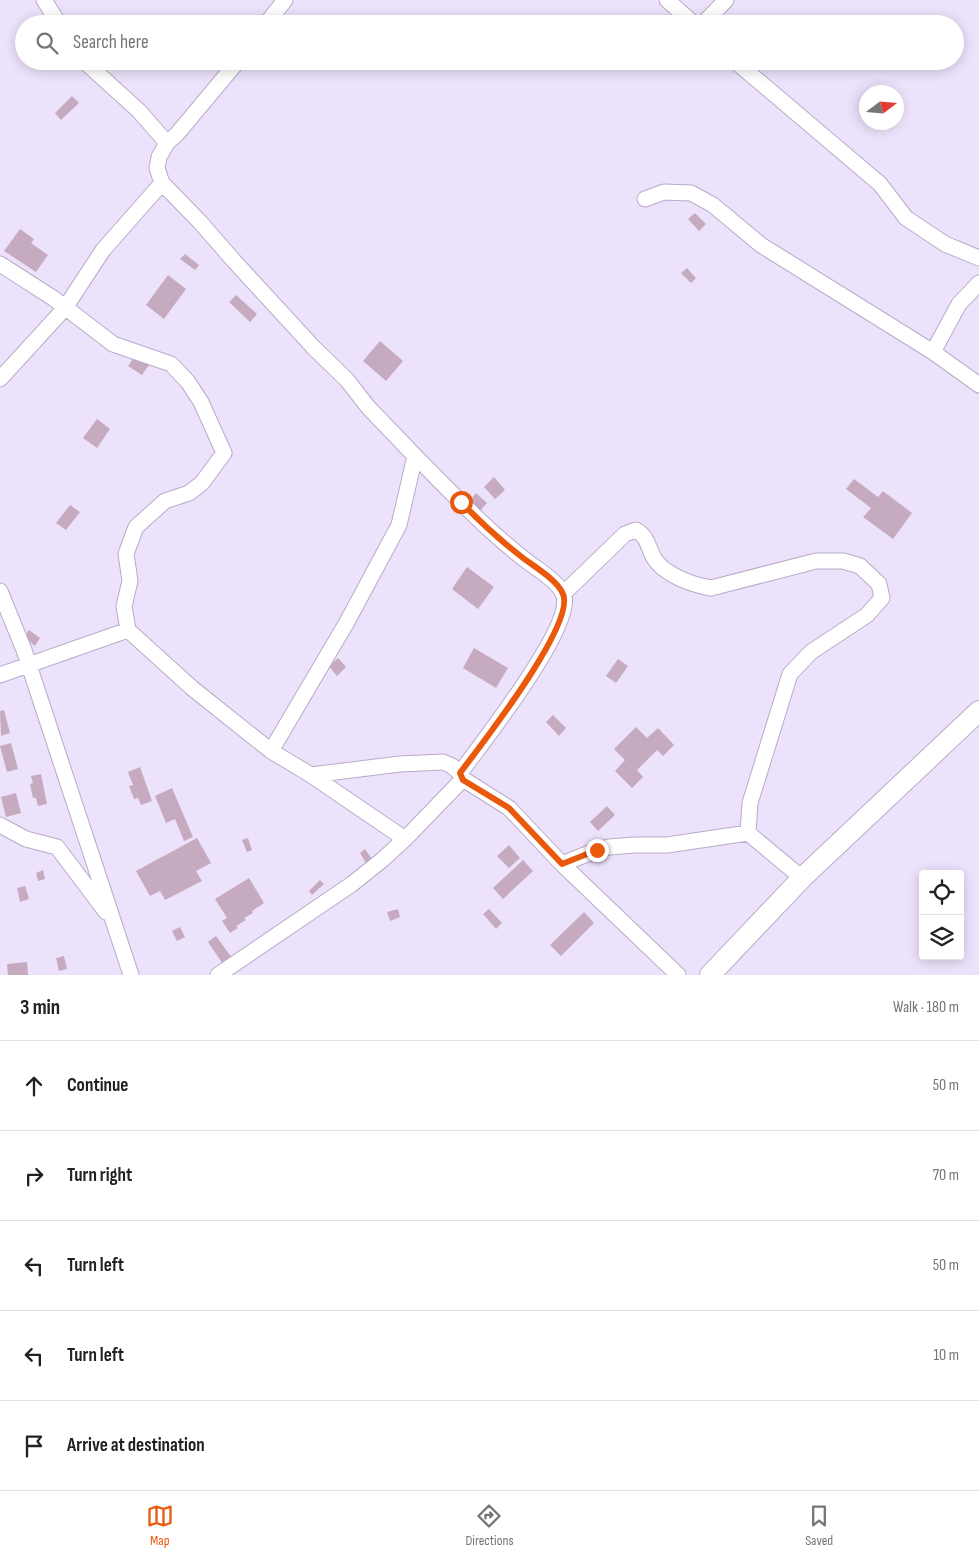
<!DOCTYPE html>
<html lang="en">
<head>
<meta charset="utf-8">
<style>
	body { margin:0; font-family:"Sofia Sans Condensed",sans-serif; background:#f2f2f2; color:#222 }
	.controls { position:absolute; right:15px; bottom:15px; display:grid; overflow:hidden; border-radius:5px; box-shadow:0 2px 12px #0003 }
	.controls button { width:45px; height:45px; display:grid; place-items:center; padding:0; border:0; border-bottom:1px solid #e0e0e0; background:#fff; color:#222; font:25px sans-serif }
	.compass { position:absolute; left:859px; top:85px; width:45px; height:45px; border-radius:50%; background:#fff; box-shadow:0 2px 12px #0003; rotate:74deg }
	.stop { position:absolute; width:15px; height:15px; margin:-11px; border:4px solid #ea580c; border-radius:50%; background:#fff }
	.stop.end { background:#ea580c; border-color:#fff; box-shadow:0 1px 5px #0008 }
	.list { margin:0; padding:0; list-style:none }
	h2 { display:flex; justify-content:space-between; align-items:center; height:65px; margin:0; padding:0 20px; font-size:21px }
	h2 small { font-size:16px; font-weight:400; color:#767676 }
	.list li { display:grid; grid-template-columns:32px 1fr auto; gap:15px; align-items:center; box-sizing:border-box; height:90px; padding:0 20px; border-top:1px solid #e0e0e0 }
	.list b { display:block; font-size:19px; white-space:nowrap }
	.list em { font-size:16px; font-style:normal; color:#767676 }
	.icon { flex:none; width:28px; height:28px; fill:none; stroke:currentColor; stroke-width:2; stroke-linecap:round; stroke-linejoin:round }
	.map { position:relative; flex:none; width:979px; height:975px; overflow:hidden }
	.search { position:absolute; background:#fff; box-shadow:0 2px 12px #0003; left:15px; right:15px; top:15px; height:55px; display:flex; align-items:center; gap:12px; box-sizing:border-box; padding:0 18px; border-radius:28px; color:#767676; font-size:19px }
	.sheet { height:515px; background:#fff }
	nav { display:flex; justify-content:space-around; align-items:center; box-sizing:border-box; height:70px; border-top:1px solid #e0e0e0; background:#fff; font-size:14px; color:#767676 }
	nav a { display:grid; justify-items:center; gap:2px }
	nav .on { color:#ea580c }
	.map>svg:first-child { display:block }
	.building { fill:#c6aac0 }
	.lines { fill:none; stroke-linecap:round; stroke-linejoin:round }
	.street-casing { stroke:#b8abc8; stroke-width:17 }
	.secondary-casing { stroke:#b8abc8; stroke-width:22 }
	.street { stroke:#fff; stroke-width:15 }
	.secondary { stroke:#fff; stroke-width:20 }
	.route { stroke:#ea580c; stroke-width:6 }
</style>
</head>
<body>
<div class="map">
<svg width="979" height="975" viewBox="0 0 979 975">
	<rect width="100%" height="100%" fill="#ede2fb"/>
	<path class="building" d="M 72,96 L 79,103 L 61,120 L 55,113 Z
		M 695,213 L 706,224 L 699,231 L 688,219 Z
		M 20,229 L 34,239 L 31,243 L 48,255 L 36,272 L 4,251 Z
		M 185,254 L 199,265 L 195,270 L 180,259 Z
		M 687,268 L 696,278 L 691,283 L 681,273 Z
		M 168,275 L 186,289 L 164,319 L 146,305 Z
		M 236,295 L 257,314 L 250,322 L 229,302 Z
		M 380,341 L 403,361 L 386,381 L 363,361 Z
		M 137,353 L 151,362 L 142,375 L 128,366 Z
		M 97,419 L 110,429 L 97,448 L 83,438 Z
		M 494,477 L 505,490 L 495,499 L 484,487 Z
		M 854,479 L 878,497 L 883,491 L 912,513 L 893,539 L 863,517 L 871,508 L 846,489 Z
		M 476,493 L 487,503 L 479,512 L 468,503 Z
		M 70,505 L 80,512 L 66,530 L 56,523 Z
		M 467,567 L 494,587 L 478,609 L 452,589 Z
		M 29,630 L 40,638 L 35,646 L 24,637 Z
		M 474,648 L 508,668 L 496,688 L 463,668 Z
		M 338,658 L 346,667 L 337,676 L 329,666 Z
		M 618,659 L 628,666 L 616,683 L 606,676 Z
		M 4,710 L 10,733 L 1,736 L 0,711 Z
		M 553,715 L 566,728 L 559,736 L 546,722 Z
		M 636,727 L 647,738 L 658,728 L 674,745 L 663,756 L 657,750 L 637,770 L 643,777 L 632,788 L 615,771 L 625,760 L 614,749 Z
		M 11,743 L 18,769 L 7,772 L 0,746 Z
		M 140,767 L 152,801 L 141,805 L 138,798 L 134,799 L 129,786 L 133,785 L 128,772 Z
		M 41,774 L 47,804 L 38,806 L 36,798 L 33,798 L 30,784 L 33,783 L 31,776 Z
		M 172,788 L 193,837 L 184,841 L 175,819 L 166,823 L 155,796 Z
		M 16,793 L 21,813 L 6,817 L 1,797 Z
		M 607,806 L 615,815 L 598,831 L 590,822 Z
		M 197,838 L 211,863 L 196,871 L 202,881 L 165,900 L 160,891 L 150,896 L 136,871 Z
		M 248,838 L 252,850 L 247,852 L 242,840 Z
		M 509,845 L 520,858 L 509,868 L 497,856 Z
		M 365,849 L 372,859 L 366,863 L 360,853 Z
		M 523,860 L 533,871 L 503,899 L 493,888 Z
		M 43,870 L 45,879 L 38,881 L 36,873 Z
		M 249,878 L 264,903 L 252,911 L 253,913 L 244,918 L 246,920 L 236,926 L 238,928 L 230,933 L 222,921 L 227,918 L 215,899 Z
		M 320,880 L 324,884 L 312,895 L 309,891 Z
		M 25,886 L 29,899 L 20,902 L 17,888 Z
		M 398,909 L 400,917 L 390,921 L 387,912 Z
		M 489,909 L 502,923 L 496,929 L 483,914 Z
		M 584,912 L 594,923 L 561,956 L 550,945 Z
		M 180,927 L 185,937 L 177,941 L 172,931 Z
		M 216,936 L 232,958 L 223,964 L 208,942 Z
		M 64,956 L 67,969 L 59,971 L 56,958 Z
		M 27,962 L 28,975 L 8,975 L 7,964 Z"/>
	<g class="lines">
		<g class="street-casing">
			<path id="street" d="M 44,0 L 59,24
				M 667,0 L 694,24
				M 266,24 L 285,0
				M 703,24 L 726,0
				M 84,61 L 139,111 L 167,143
				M 238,61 L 177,134 L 167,143 L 159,157 L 157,168 L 162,183 L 200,222 L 234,261 L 314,348 L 347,380 L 368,407 L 415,456 L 399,525 L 347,622 L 271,751
				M 735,61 L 880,184 L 906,218 L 945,244 L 979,258
				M 645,199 L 664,192 L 691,193 L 713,205 L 761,245 L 933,352 L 979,385
				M 0,264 L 53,298 L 113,344 L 171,364 L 188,382 L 201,402 L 224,453 L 202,483 L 189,493 L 165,501 L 136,527 L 126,554 L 130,581 L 124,606 L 128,630 L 192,688 L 271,751 L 311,775 L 400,764 L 443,762 L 452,766 L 460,773 L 463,779 L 509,808 L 562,864 L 678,975
				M 933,352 L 959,304 L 979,283
				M 0,379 L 65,308 L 103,250 L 162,183
				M 415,456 C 453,494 489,533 532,565 C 541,571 561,585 564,596 C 573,628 482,743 460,773
				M 0,591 L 24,650 L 131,975
				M 563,594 L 625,534 L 636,530 C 649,538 647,546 654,558 C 664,575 693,585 711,588 L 816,561 L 843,561 L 860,566 L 879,584 L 882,598 L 867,615 L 811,652 L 790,674 L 750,803 L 748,833 L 802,878
				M 0,675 L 128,630
				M 311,775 L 405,839
				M 0,825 L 26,839 L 57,847 L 106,912
				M 562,864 L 597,850 L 609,847 L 635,845 L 667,845 L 748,833
				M 218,975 L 352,884 L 382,860 L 405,839 L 463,779"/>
		</g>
		<g class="secondary-casing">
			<path id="secondary" d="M 710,975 L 802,878 L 979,711"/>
		</g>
		<use href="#street" class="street"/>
		<use href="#secondary" class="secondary"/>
	</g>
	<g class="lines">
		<path class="route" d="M 461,502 C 480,522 501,541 523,558 C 535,567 557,580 563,594 C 576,624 481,745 460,773 L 463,780 L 509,808 L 562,864 L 597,850"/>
	</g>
</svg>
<div class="controls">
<button><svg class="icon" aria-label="locate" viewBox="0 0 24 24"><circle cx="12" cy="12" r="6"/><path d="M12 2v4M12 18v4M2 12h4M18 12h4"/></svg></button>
<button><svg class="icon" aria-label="layers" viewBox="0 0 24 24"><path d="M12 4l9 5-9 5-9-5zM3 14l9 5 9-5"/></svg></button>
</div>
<svg class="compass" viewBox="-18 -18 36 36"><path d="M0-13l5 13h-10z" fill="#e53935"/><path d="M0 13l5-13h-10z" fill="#767676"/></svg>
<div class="stop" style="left:461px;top:502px"></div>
<div class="stop end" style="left:597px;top:850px"></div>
<div class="search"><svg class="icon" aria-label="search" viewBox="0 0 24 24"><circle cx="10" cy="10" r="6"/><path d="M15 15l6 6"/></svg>Search here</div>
</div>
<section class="sheet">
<h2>3 min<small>Walk · 180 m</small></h2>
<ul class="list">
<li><svg class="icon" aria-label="ahead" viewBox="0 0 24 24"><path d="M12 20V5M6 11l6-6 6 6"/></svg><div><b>Continue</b></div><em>50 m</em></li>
<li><svg class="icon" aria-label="right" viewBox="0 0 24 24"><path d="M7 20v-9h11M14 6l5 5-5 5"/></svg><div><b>Turn right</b></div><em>70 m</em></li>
<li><svg class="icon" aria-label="left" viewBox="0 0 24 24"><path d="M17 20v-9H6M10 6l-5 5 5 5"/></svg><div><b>Turn left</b></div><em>50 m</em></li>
<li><svg class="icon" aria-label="left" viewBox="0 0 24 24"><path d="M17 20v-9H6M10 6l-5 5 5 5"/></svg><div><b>Turn left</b></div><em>10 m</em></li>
<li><svg class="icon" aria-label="arrive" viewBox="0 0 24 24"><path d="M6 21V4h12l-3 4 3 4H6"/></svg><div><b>Arrive at destination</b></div></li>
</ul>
</section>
<nav>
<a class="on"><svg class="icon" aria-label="map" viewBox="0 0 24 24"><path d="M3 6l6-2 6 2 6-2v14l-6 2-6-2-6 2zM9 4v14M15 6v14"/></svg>Map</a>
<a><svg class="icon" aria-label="directions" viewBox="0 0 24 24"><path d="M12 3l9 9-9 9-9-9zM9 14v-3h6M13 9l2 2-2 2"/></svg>Directions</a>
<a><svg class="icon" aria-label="saved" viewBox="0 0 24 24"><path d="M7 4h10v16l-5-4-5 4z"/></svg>Saved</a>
</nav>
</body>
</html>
